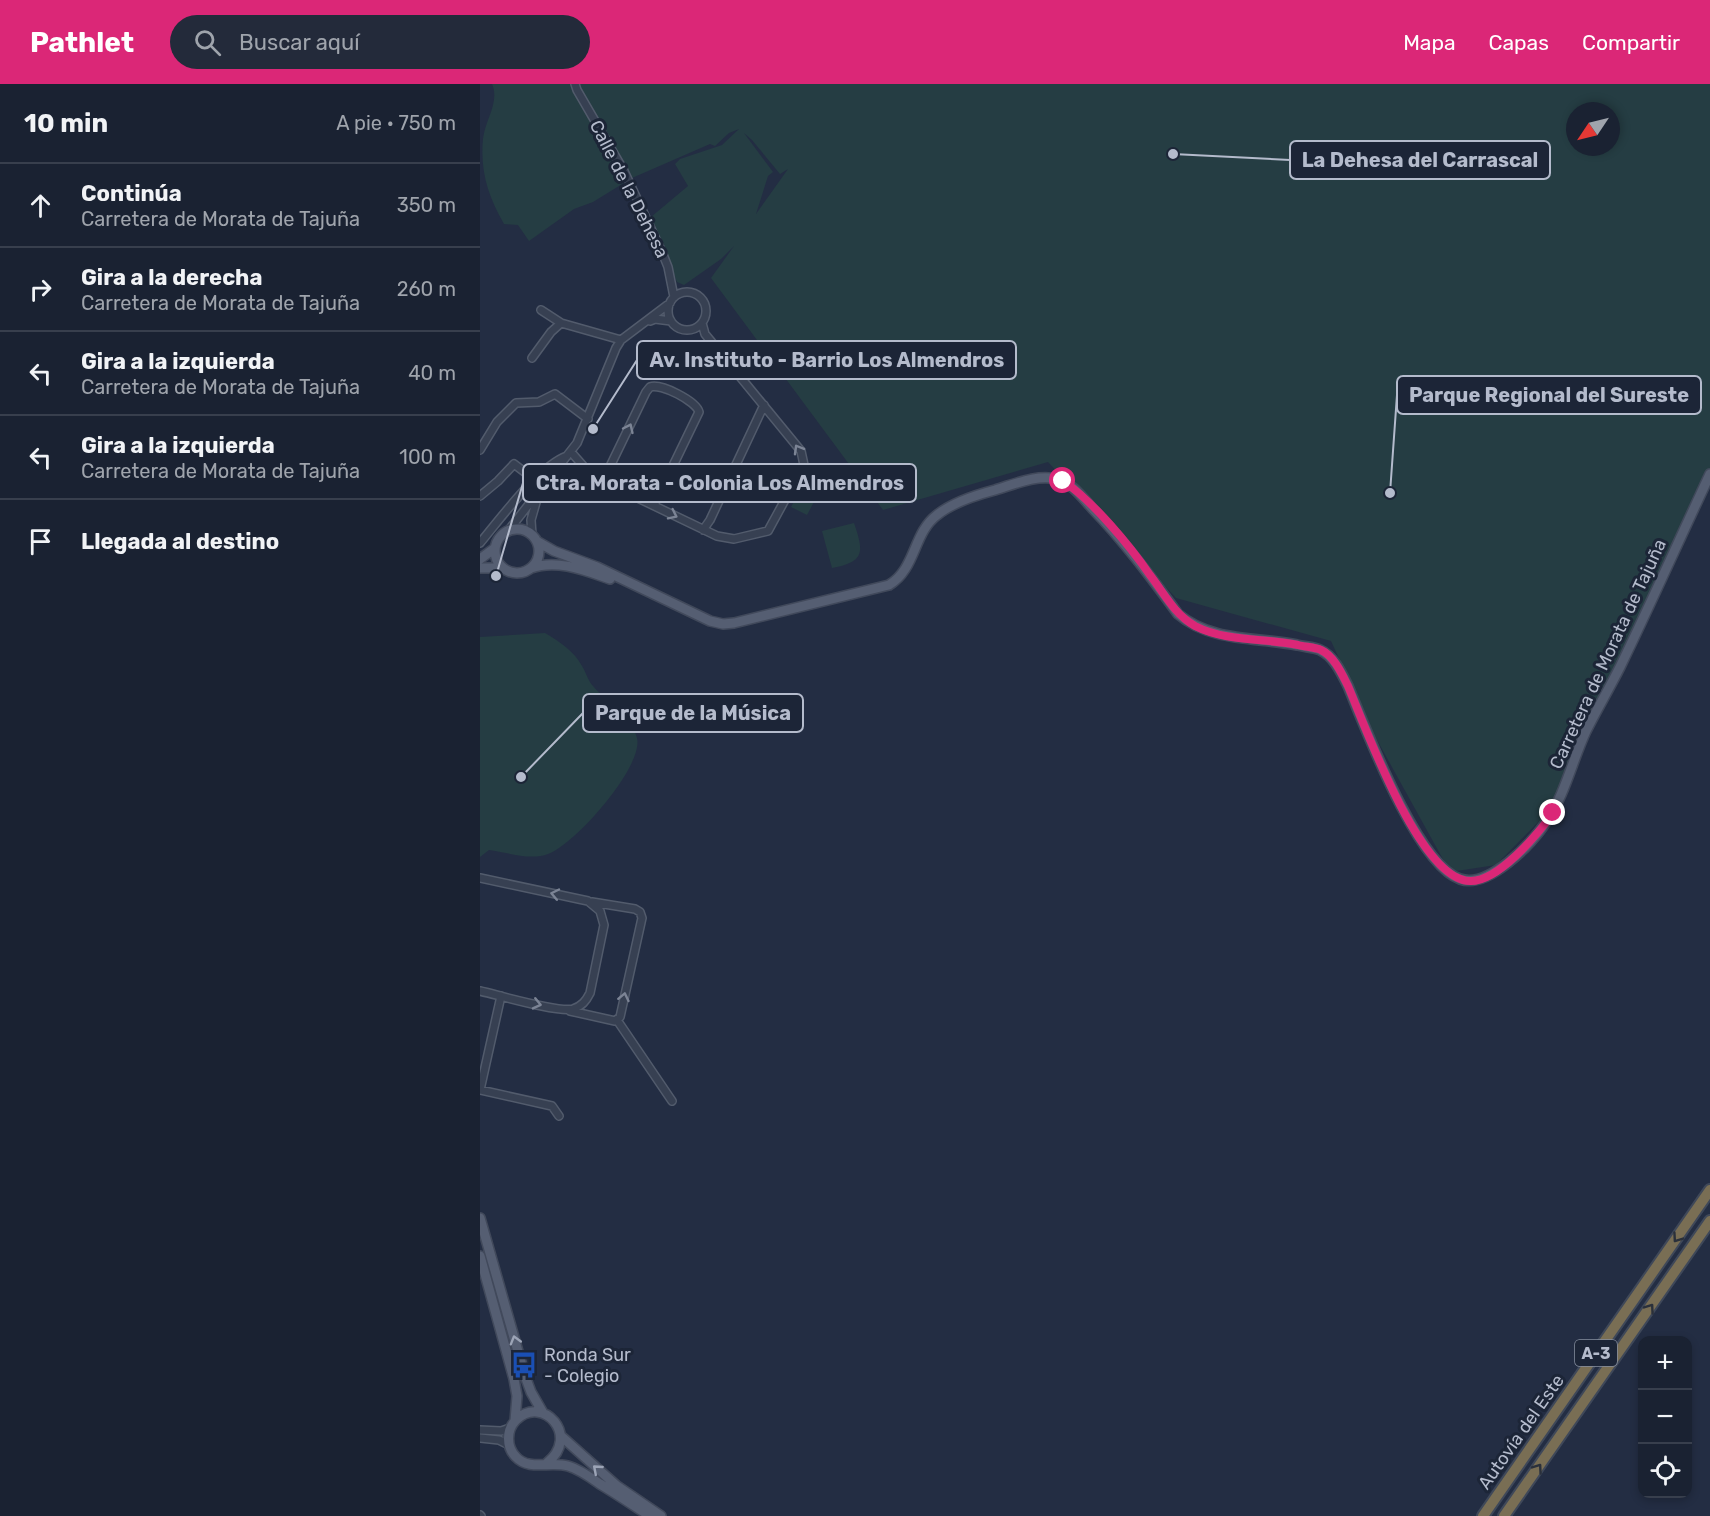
<!DOCTYPE html>
<html lang="es">
<head>
<meta charset="utf-8">
<style>
	body { margin:0; font-family:Rubik,sans-serif; background:#232a3a; color:#f1f3f6 }
	.controls { position:absolute; right:18px; bottom:18px; display:grid; overflow:hidden; border-radius:12px; box-shadow:0 3px 9px #0003 }
	.controls button { width:54px; height:54px; display:grid; place-items:center; padding:0; border:0; border-bottom:2px solid #383f4d; background:#1a2232; color:#f1f3f6; font:30px sans-serif }
	.compass { position:absolute; left:1086px; top:18px; width:54px; height:54px; border-radius:50%; background:#1a2232; box-shadow:0 3px 9px #0003; rotate:235deg }
	.stop { position:absolute; width:18px; height:18px; margin:-14px; border:4px solid #db2777; border-radius:50%; background:#fff }
	.stop.end { background:#db2777; border-color:#fff; box-shadow:0 2px 6px #0008 }
	.list { margin:0; padding:0; list-style:none }
	h2 { display:flex; justify-content:space-between; align-items:center; height:78px; margin:0; padding:0 24px; font-size:26px }
	h2 small { font-size:20px; font-weight:400; color:#9fa4ac }
	.list li { display:grid; grid-template-columns:39px 1fr auto; gap:18px; align-items:center; box-sizing:border-box; height:84px; padding:0 24px; border-top:2px solid #383f4d }
	.list b { display:block; font-size:22px; white-space:nowrap }
	.list p { margin:0; font-size:20px; white-space:nowrap; color:#9fa4ac }
	.list em { font-size:20px; font-style:normal; color:#9fa4ac }
	.icon { flex:none; width:33px; height:33px; fill:none; stroke:currentColor; stroke-width:2; stroke-linecap:round; stroke-linejoin:round }
	.map { position:relative; flex:none; width:1230px; height:1432px; overflow:hidden }
	header { display:flex; align-items:center; gap:36px; box-sizing:border-box; height:84px; padding:0 30px; background:#db2777; color:#fff }
	header strong { font-size:28px }
	nav { display:flex; gap:33px; margin-inline-start:auto; font-size:21px }
	.search { width:420px; height:54px; background:#232a3a; display:flex; align-items:center; gap:15px; box-sizing:border-box; padding:0 21px; border-radius:33px; color:#9fa4ac; font-size:22px }
	main { display:flex }
	aside { flex:1; background:#1a2232 }
	.map>svg:first-child { display:block }
	.green { fill:#253d43; fill-rule:evenodd }
	.lines { fill:none; stroke-linecap:round; stroke-linejoin:round }
	.minor-casing { stroke:#525b6c; stroke-width:10 }
	.major-casing { stroke:#41495b; stroke-width:12 }
	.highway-casing { stroke:#3f4859; stroke-width:14 }
	.minor { stroke:#374052; stroke-width:7 }
	.major { stroke:#555e72; stroke-width:9 }
	.highway { stroke:#796e54; stroke-width:10 }
	.oneway { stroke:#7c8495 }
	.oneway2 { stroke:#2a303b }
	.oneway3 { stroke:#9ca4b6 }
	.route { stroke:#db2777; stroke-width:8 }
	.labels { text-anchor:middle; dominant-baseline:central; stroke-width:6; stroke-linejoin:round; paint-order:stroke }
	.shield { fill:#1c2537; stroke:#868e9f; stroke-width:1.5 }
	.shield-label { font-size:16px; font-weight:bold; fill:#b4bbcc }
	.street-label { font-size:18px; fill:#b4bbcc; stroke:#1c2537 }
	.poi-label { font-size:18px; fill:#b4bbcc; stroke:#1c2537; text-anchor:start }
	.leader { fill:none; stroke:#b4bbcc; stroke-width:2 }
	.callout-dot { fill:#b4bbcc; stroke:#1c2537; stroke-width:2 }
	.callout { fill:#1c2537; stroke:#b4bbcc; stroke-width:2 }
	.callout-label { font-size:20px; text-anchor:middle; font-weight:bold; fill:#b4bbcc }
</style>
</head>
<body>
<header>
<strong>Pathlet</strong>
<div class="search"><svg class="icon" aria-label="search" viewBox="0 0 24 24"><circle cx="10" cy="10" r="6"/><path d="M15 15l6 6"/></svg>Buscar aquí</div>
<nav><a>Mapa</a><a>Capas</a><a>Compartir</a></nav>
</header>
<main>
<aside>
<h2>10 min<small>A pie · 750 m</small></h2>
<ul class="list">
<li><svg class="icon" aria-label="ahead" viewBox="0 0 24 24"><path d="M12 20V5M6 11l6-6 6 6"/></svg><div><b>Continúa</b><p>Carretera de Morata de Tajuña</p></div><em>350 m</em></li>
<li><svg class="icon" aria-label="right" viewBox="0 0 24 24"><path d="M7 20v-9h11M14 6l5 5-5 5"/></svg><div><b>Gira a la derecha</b><p>Carretera de Morata de Tajuña</p></div><em>260 m</em></li>
<li><svg class="icon" aria-label="left" viewBox="0 0 24 24"><path d="M17 20v-9H6M10 6l-5 5 5 5"/></svg><div><b>Gira a la izquierda</b><p>Carretera de Morata de Tajuña</p></div><em>40 m</em></li>
<li><svg class="icon" aria-label="left" viewBox="0 0 24 24"><path d="M17 20v-9H6M10 6l-5 5 5 5"/></svg><div><b>Gira a la izquierda</b><p>Carretera de Morata de Tajuña</p></div><em>100 m</em></li>
<li><svg class="icon" aria-label="arrive" viewBox="0 0 24 24"><path d="M6 21V4h12l-3 4 3 4H6"/></svg><div><b>Llegada al destino</b></div></li>
</ul>
</aside>
<div class="map">
<svg width="1230" height="1432" viewBox="0 0 1230 1432">
	<rect width="100%" height="100%" fill="#232d43"/>
	<path class="green" d="M 12,0 L 1230,0 L 1230,392 L 1077,719 L 1016,781 L 970,788 L 892,647 L 851,557 L 696,514 L 568,378 L 403,426 L 231,194 L 254,162 L 241,175 L 204,201 L 197,198 L 171,133 L 208,102 L 195,80 L 200,75 L 242,61 L 259,45 L 249,49 L 235,62 L 230,60 L 152,94 L 113,118 L 94,125 L 49,157 L 38,141 L 24,140 C 8,112 0,87 3,55 C 5,36 20,18 12,0 ZM 1095,27 L 1131,27 L 1131,63 L 1095,63 ZM 264,49 L 272,56 L 300,90 L 308,85 L 276,130 L 288,92 L 293,88 Z
		M 319,408 L 335,416 L 327,431 L 311,423 Z
		M 374,439 C 384,468 385,478 352,484 L 342,447 Z
		M 65,549 C 80,558 93,566 102,582 C 106,588 108,597 113,602 C 129,621 149,625 157,654 C 164,682 95,761 68,770 C 50,777 27,768 9,766 L 0,773 L 0,553 Z"/>
	<g class="lines">
		<g class="minor-casing">
			<path id="minor" d="M 95,0 L 97,6 L 144,87 L 182,168 L 188,183 L 194,213
				M188 227a19 19 0 1 1 38 0a19 19 0 1 1-38 0Z
				M 61,226 L 81,239 L 141,256
				M 170,237 L 175,235 L 191,237
				M 52,274 L 71,248 L 81,239
				M 0,366 L 17,338 L 36,319 L 59,318 L 75,310 L 108,335
				M 91,368 L 112,392 L 237,452 L 254,455 L 288,447 L 324,381 L 321,367 L 225,250 L 222,239
				M 123,397 L 166,308 L 170,303 C 181,299 216,317 219,328 L 174,421
				M 0,412 L 18,397 L 34,380 L 59,399
				M 223,446 L 230,436 L 284,321
				M 28,447 L 97,359 L 136,264 L 141,256 L 190,219
				M 52,451 L 51,436 L 57,415
				M 0,459 C 20,435 59,382 87,372
				M 0,794 L 108,817 L 120,827 L 124,841 L 110,909 C 106,917 102,922 93,925 C 79,929 18,911 0,907
				M 21,912 L 0,1006 L 72,1022 L 79,1032
				M 90,927 L 135,937 L 140,933 L 162,834 L 160,828 L 155,825 L 112,818
				M 137,936 L 192,1017
				M 0,1346 L 21,1347 L 30,1344
				M 0,1354 L 19,1356 L 29,1361
				M 0,1431 L 1,1432"/>
		</g>
		<g class="major-casing">
			<path id="major" d="M15 467a22 22 0 1 1 44 0a22 22 0 1 1-44 0Z
				M 58,458 L 74,467 L 117,483 L 230,537 L 243,540 L 254,539 L 409,501 C 436,485 433,449 457,431 C 473,418 496,411 515,406 C 535,400 557,390 577,395 C 592,399 602,413 612,424 C 644,457 671,493 698,530 C 731,558 777,553 817,561 C 825,563 834,563 840,566 C 854,572 862,590 868,602 C 886,645 937,781 980,795 C 1008,805 1052,760 1066,738 C 1085,711 1092,677 1106,647 C 1117,625 1129,605 1140,583 C 1171,519 1200,454 1230,390
				M 0,475 L 15,464
				M 0,484 L 23,484
				M 51,484 C 77,475 104,486 130,495
				M 0,1134 L 45,1292 L 51,1308 L 63,1329
				M 0,1172 L 34,1295 L 37,1312 L 35,1337
				M 81,1352 L 137,1402 L 181,1432
				M 67,1379 C 101,1352 63,1310 36,1336 C 26,1346 26,1363 36,1373 C 49,1387 70,1377 88,1382 C 99,1385 110,1393 120,1400 C 137,1410 153,1421 170,1432"/>
		</g>
		<g class="highway-casing">
			<path id="highway" d="M 1003,1432 L 1230,1106
				M 1024,1432 L 1230,1137"/>
		</g>
		<use href="#minor" class="minor"/>
		<use href="#major" class="major"/>
		<use href="#highway" class="highway"/>
	</g>
	<defs><path id="oneway-chevron" d="M-2-3.5L2.5 0L-2 3.5" fill="none" stroke-width="1.6" stroke-linecap="round" stroke-linejoin="round" transform="scale(1.5)"/></defs>
	<g class="oneway">
		<use href="#oneway-chevron" transform="translate(149 344) rotate(-65)"/>
		<use href="#oneway-chevron" transform="translate(318 365) rotate(-120)"/>
		<use href="#oneway-chevron" transform="translate(193 431) rotate(26)"/>
		<use href="#oneway-chevron" transform="translate(75 810) rotate(-168)"/>
		<use href="#oneway-chevron" transform="translate(144 913) rotate(-78)"/>
		<use href="#oneway-chevron" transform="translate(57 920) rotate(13)"/>
	</g>
	<g class="oneway2">
		<use href="#oneway-chevron" transform="translate(1197 1154) rotate(125)"/>
		<use href="#oneway-chevron" transform="translate(1170 1224) rotate(-55)"/>
		<use href="#oneway-chevron" transform="translate(1058 1384) rotate(-55)"/>
	</g>
	<g class="oneway3">
		<use href="#oneway-chevron" transform="translate(35 1256) rotate(-106)"/>
		<use href="#oneway-chevron" transform="translate(117 1385) rotate(-139)"/>
	</g>
	<g class="lines">
		<path class="route" d="M 583,397 C 612,416 650,462 670,491 C 684,509 694,530 715,542 C 746,558 785,554 818,561 C 825,563 835,563 841,566 C 854,572 862,590 868,602 C 886,644 940,796 990,797 C 1018,798 1058,750 1073,729"/>
	</g>
	<defs>
		<g id="bus-bare" transform="scale(2.07)"><path d="M-5-6H5V4H4V6H2V4H-2V6H-4V4H-5ZM-3.5-4V0h7V-4ZM-3.5 1.2v1.5H-2V1.2ZM2 1.2v1.5H3.5V1.2Z" fill="#1a4fb4" stroke="#1c2537" stroke-width="2.5" paint-order="stroke"/></g>
	</defs>
	<g fill-rule="evenodd">
		<use href="#bus-bare" x="44" y="1281"/>
	</g>
	<g class="labels">
		<rect class="shield" x="1095" y="1256" width="42" height="26" rx="4.5"/>
		<g class="shield-label">
			<text x="1116" y="1269">A-3</text>
		</g>
		<g class="street-label">
			<text transform="translate(149 105) rotate(63)">Calle de la Dehesa</text>
			<text transform="translate(1128 570) rotate(-65)">Carretera de Morata de Tajuña</text>
			<text transform="translate(1041 1348) rotate(-55)">Autovía del Este</text>
		</g>
		<g class="poi-label">
			<text x="64" y="1271">Ronda Sur<tspan x="64" dy="21">- Colegio</tspan></text>
		</g>
	</g>
	<path class="leader" d="M693 70L810 76M113 345L157 276M910 409L917 311M16 492L43 399M41 693L103 629"/>
	<g class="callout-dot">
		<circle cx="693" cy="70" r="6"/>
		<circle cx="113" cy="345" r="6"/>
		<circle cx="910" cy="409" r="6"/>
		<circle cx="16" cy="492" r="6"/>
		<circle cx="41" cy="693" r="6"/>
	</g>
	<g class="callout">
		<rect x="810" y="57" width="260" height="38" rx="6"/>
		<rect x="157" y="257" width="379" height="38" rx="6"/>
		<rect x="917" y="292" width="304" height="38" rx="6"/>
		<rect x="43" y="380" width="393" height="38" rx="6"/>
		<rect x="103" y="610" width="220" height="38" rx="6"/>
	</g>
	<g class="callout-label">
		<text x="940" y="83">La Dehesa del Carrascal</text>
		<text x="347" y="283">Av. Instituto - Barrio Los Almendros</text>
		<text x="1069" y="318">Parque Regional del Sureste</text>
		<text x="240" y="406">Ctra. Morata - Colonia Los Almendros</text>
		<text x="213" y="636">Parque de la Música</text>
	</g>
</svg>
<div class="controls">
<button>+</button>
<button>−</button>
<button><svg class="icon" aria-label="locate" viewBox="0 0 24 24"><circle cx="12" cy="12" r="6"/><path d="M12 2v4M12 18v4M2 12h4M18 12h4"/></svg></button>
</div>
<svg class="compass" viewBox="-18 -18 36 36"><path d="M0-13l5 13h-10z" fill="#e53935"/><path d="M0 13l5-13h-10z" fill="#9fa4ac"/></svg>
<div class="stop" style="left:583px;top:397px"></div>
<div class="stop end" style="left:1073px;top:729px"></div>
</div>
</main>
</body>
</html>
